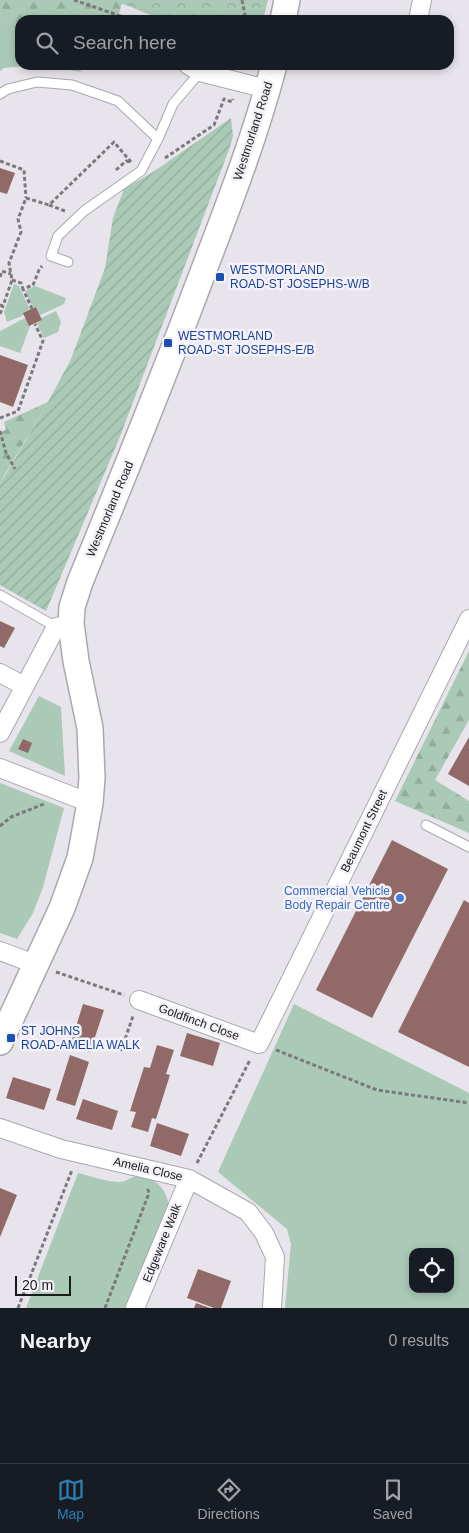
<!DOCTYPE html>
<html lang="en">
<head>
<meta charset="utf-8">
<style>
	body { margin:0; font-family:Helvetica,sans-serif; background:#242831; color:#f1f3f6 }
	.controls { position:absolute; right:15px; bottom:15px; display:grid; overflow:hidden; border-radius:10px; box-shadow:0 2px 8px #0003 }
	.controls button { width:45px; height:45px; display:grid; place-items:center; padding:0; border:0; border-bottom:1px solid #363941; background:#171b24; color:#f1f3f6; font:25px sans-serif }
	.scale { position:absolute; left:15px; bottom:12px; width:56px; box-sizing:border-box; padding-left:5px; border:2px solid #19181b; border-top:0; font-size:14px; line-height:18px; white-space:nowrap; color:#19181b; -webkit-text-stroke:4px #f5f1f9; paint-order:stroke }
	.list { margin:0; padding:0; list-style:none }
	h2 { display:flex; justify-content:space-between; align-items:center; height:65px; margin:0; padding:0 20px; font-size:21px }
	h2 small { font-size:16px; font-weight:400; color:#9ea1a6 }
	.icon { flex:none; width:28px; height:28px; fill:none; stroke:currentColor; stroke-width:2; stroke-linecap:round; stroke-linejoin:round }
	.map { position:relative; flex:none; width:469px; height:1308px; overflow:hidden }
	.search { position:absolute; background:#171b24; box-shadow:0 2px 8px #0003; left:15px; right:15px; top:15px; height:55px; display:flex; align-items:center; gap:12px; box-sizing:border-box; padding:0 18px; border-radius:15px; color:#9ea1a6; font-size:19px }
	.sheet { height:155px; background:#171b24 }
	nav { display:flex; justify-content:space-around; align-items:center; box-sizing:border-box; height:70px; border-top:1px solid #363941; background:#171b24; font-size:14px; color:#9ea1a6 }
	nav a { display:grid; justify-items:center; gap:2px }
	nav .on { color:#2b7eae }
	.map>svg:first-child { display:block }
	.grass { fill:#aac9b6; fill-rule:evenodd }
	.forest { fill:url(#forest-firs) }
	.park { fill:url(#park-crowns) }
	.garden { fill:url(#garden-furrows) }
	.building { fill:#916967 }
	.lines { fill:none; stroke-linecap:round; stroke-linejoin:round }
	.lane-casing { stroke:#aba7ae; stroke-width:11 }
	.street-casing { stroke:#aba7ae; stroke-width:20 }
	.secondary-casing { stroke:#aba7ae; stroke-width:28 }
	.path { stroke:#7c797e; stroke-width:3; stroke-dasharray:4 2.5; stroke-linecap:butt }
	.lane { stroke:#fff; stroke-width:9 }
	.street { stroke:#fff; stroke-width:18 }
	.secondary { stroke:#fff; stroke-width:25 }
	.transit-dot { fill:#1a4fb4; stroke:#f5f1f9; stroke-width:2 }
	.shop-dot { fill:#3f7fe0; stroke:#f5f1f9; stroke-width:2 }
	.labels { text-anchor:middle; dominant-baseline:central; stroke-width:5; stroke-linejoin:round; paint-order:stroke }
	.street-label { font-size:12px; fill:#19181b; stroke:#f5f1f9 }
	.transit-label { font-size:12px; fill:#164399; stroke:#f5f1f9; text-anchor:start }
	.shop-label { font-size:12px; fill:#366cbe; stroke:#f5f1f9; text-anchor:end }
</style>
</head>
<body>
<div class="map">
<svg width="469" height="1308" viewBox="0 0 469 1308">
	<defs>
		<pattern id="forest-firs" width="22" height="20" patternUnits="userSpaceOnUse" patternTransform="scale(1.25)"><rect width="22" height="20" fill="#aac9b6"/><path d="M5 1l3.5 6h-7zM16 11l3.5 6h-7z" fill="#92ac9c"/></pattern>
		<pattern id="park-crowns" width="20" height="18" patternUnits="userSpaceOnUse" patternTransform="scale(1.25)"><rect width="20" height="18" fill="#aac9b6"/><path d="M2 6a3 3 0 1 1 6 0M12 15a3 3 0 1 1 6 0" fill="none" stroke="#92ac9c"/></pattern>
		<pattern id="garden-furrows" width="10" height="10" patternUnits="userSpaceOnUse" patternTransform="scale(1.25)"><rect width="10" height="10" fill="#aac9b6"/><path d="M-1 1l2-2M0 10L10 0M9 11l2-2" fill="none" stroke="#92ac9c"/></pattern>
	</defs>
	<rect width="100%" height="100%" fill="#e8e4eb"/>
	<path class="grass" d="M 0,21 L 20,33 L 20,65 L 71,65 L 82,72 L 38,65 L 4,68 L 0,71 Z
		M 14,284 L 19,286 L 30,310 L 24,315 L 7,322 L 4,312 Z
		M 35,286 L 66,298 L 64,304 L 40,315 L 36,307 L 33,308 L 25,291 Z
		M 56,311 L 61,322 L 58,332 L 44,338 L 37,323 L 42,320 L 41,318 Z
		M 25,318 L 30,326 L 20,353 L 0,346 L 0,331 Z
		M 39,696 L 61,707 L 65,776 L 9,751 Z
		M 0,783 L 64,808 L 43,887 L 33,913 L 17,939 L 0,933 Z
		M 294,1004 L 469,1093 L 469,1308 L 285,1308 L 291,1244 L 287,1229 L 218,1172 ZM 413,1252 L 450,1252 L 450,1289 L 413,1289 Z
		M 78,1173 C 91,1176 107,1182 120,1182 C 126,1182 132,1176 138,1176 C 156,1177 167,1190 169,1206 L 126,1308 L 26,1308 Z"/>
	<path class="forest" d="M 0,0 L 123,0 L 117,20 L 20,20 L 20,34 L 0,21 Z
		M 48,402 L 5,474 L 0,484 L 0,432 L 6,430 L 4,422 Z
		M 469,651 L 469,720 L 435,780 L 469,801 L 469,833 L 395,801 Z"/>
	<path class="park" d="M 113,0 L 268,0 L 263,20 L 163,20 Z"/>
	<path class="garden" d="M 231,118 L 233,136 L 230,147 L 119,439 L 46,611 L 0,585 L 0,484 L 48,402 L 71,359 L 105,268 L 113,218 L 124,189 L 153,172 Z"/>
	<path class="building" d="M 0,168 L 15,173 L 7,194 L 0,192 Z
		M 36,307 L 42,320 L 29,326 L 23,313 Z
		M 0,355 L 28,365 L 13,407 L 0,402 Z
		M 0,621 L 15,628 L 4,648 L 0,646 Z
		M 469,737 L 469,786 L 448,774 Z
		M 23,739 L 32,743 L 28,753 L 18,749 Z
		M 392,840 L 448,869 L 372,1018 L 316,990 Z
		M 464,900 L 469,903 L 469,1067 L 398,1032 Z
		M 83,1004 L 104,1010 L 90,1052 L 70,1046 Z
		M 187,1033 L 220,1043 L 213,1066 L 180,1056 Z
		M 157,1045 L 174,1050 L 166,1074 L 170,1075 L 156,1119 L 152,1118 L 148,1132 L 131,1127 L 136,1112 L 130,1111 L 144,1067 L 150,1068 Z
		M 70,1055 L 89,1062 L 75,1106 L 56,1100 Z
		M 13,1077 L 51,1089 L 44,1110 L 6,1098 Z
		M 83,1099 L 118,1111 L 112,1130 L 76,1119 Z
		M 157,1123 L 189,1134 L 181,1156 L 150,1146 Z
		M 0,1188 L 17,1195 L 0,1237 Z
		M 198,1269 L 231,1281 L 221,1308 L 214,1308 L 187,1298 Z
		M 196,1303 L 210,1308 L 194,1308 Z"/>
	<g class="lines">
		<g class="lane-casing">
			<path id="lane" d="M 0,94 L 8,89 L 37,82 L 72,85 L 118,101 L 158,139
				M 68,262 L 51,256 L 58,236 L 84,211 L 141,171 L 158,139 L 173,104 L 200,72
				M 0,595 L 56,627
				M 426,825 L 469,847"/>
		</g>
		<g class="street-casing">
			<path id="street" d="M 418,20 L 422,0
				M 188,65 L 200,72 L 267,89
				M 0,673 L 24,686
				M 0,733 L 56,627 L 71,624
				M 0,768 L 90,803
				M 0,951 L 37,965
				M 139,1000 L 259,1044 L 469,619
				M 0,1128 L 61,1149 L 189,1179 L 248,1212 L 264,1233 L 275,1257 L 272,1308
				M 135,1308 L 189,1179"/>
		</g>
		<g class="secondary-casing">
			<path id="secondary" d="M 283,20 L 287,0
				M 0,1042 L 62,908 L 80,858 L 90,803 L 92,778 L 90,728 L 76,661 L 71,624 L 72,607 L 80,582 C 121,482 162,381 200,280 C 227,209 255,138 274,65"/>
		</g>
		<path class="path" d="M 74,0 L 132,20
			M 242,0 L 246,20
			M 165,158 L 214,125 L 224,99 L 232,102 L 233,99
			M 0,161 L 24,170 L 26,198
			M 116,170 L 126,161 L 131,162
			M 65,211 L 49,205 L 114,142 L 131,162
			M 0,277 L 2,271 L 11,274
			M 12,280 L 21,283 L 23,289
			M 0,305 L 3,306 L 12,280 L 9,263 L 21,232 L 18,219 L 26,198 L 49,205
			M 32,309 L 23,289 L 33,285 L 39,270 L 42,266
			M 0,314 L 3,306
			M 0,418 L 18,411 L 43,341 L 35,324
			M 0,431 L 6,453 L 15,469
			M 0,826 L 11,817 L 44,804
			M 56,972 L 124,995
			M 276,1050 L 377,1090 L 469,1103
			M 121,1051 L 133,1016
			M 197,1163 L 250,1060
			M 18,1308 L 72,1170
			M 105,1308 L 149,1193 L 147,1187"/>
		<use href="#lane" class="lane"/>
		<use href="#street" class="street"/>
		<use href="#secondary" class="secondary"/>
	</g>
	<g class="transit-dot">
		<rect x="215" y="272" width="10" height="10" rx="2.5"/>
		<rect x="163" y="338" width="10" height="10" rx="2.5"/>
		<rect x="6" y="1033" width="10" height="10" rx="2.5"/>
	</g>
	<circle class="shop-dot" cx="400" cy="898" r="5"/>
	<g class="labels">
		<g class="street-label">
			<text transform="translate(253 131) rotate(-72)">Westmorland Road</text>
			<text transform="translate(110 509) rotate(-67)">Westmorland Road</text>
			<text transform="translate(364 831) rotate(-64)">Beaumont Street</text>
			<text transform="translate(199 1022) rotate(20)">Goldfinch Close</text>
			<text transform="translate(148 1169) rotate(13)">Amelia Close</text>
			<text transform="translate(162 1243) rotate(-68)">Edgeware Walk</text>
		</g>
		<g class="transit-label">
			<text x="230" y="270">WESTMORLAND<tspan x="230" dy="14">ROAD-ST JOSEPHS-W/B</tspan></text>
			<text x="178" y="336">WESTMORLAND<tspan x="178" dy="14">ROAD-ST JOSEPHS-E/B</tspan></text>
			<text x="21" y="1031">ST JOHNS<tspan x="21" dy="14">ROAD-AMELIA WALK</tspan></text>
		</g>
		<g class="shop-label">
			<text x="390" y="891">Commercial Vehicle<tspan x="390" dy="14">Body Repair Centre</tspan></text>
		</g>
	</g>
</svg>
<div class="controls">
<button><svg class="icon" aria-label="locate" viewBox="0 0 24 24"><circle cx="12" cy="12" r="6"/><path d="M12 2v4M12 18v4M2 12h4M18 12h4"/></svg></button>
</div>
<div class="scale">20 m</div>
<div class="search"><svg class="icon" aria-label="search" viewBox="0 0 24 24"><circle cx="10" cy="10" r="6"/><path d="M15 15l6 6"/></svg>Search here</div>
</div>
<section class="sheet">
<h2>Nearby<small>0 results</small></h2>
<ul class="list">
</ul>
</section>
<nav>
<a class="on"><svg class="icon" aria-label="map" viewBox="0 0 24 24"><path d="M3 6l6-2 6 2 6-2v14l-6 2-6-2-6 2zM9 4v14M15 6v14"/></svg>Map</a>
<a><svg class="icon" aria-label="directions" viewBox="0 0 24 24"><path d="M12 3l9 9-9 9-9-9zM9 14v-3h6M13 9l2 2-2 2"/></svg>Directions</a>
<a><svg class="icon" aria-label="saved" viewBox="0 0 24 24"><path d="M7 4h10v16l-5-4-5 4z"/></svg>Saved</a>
</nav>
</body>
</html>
